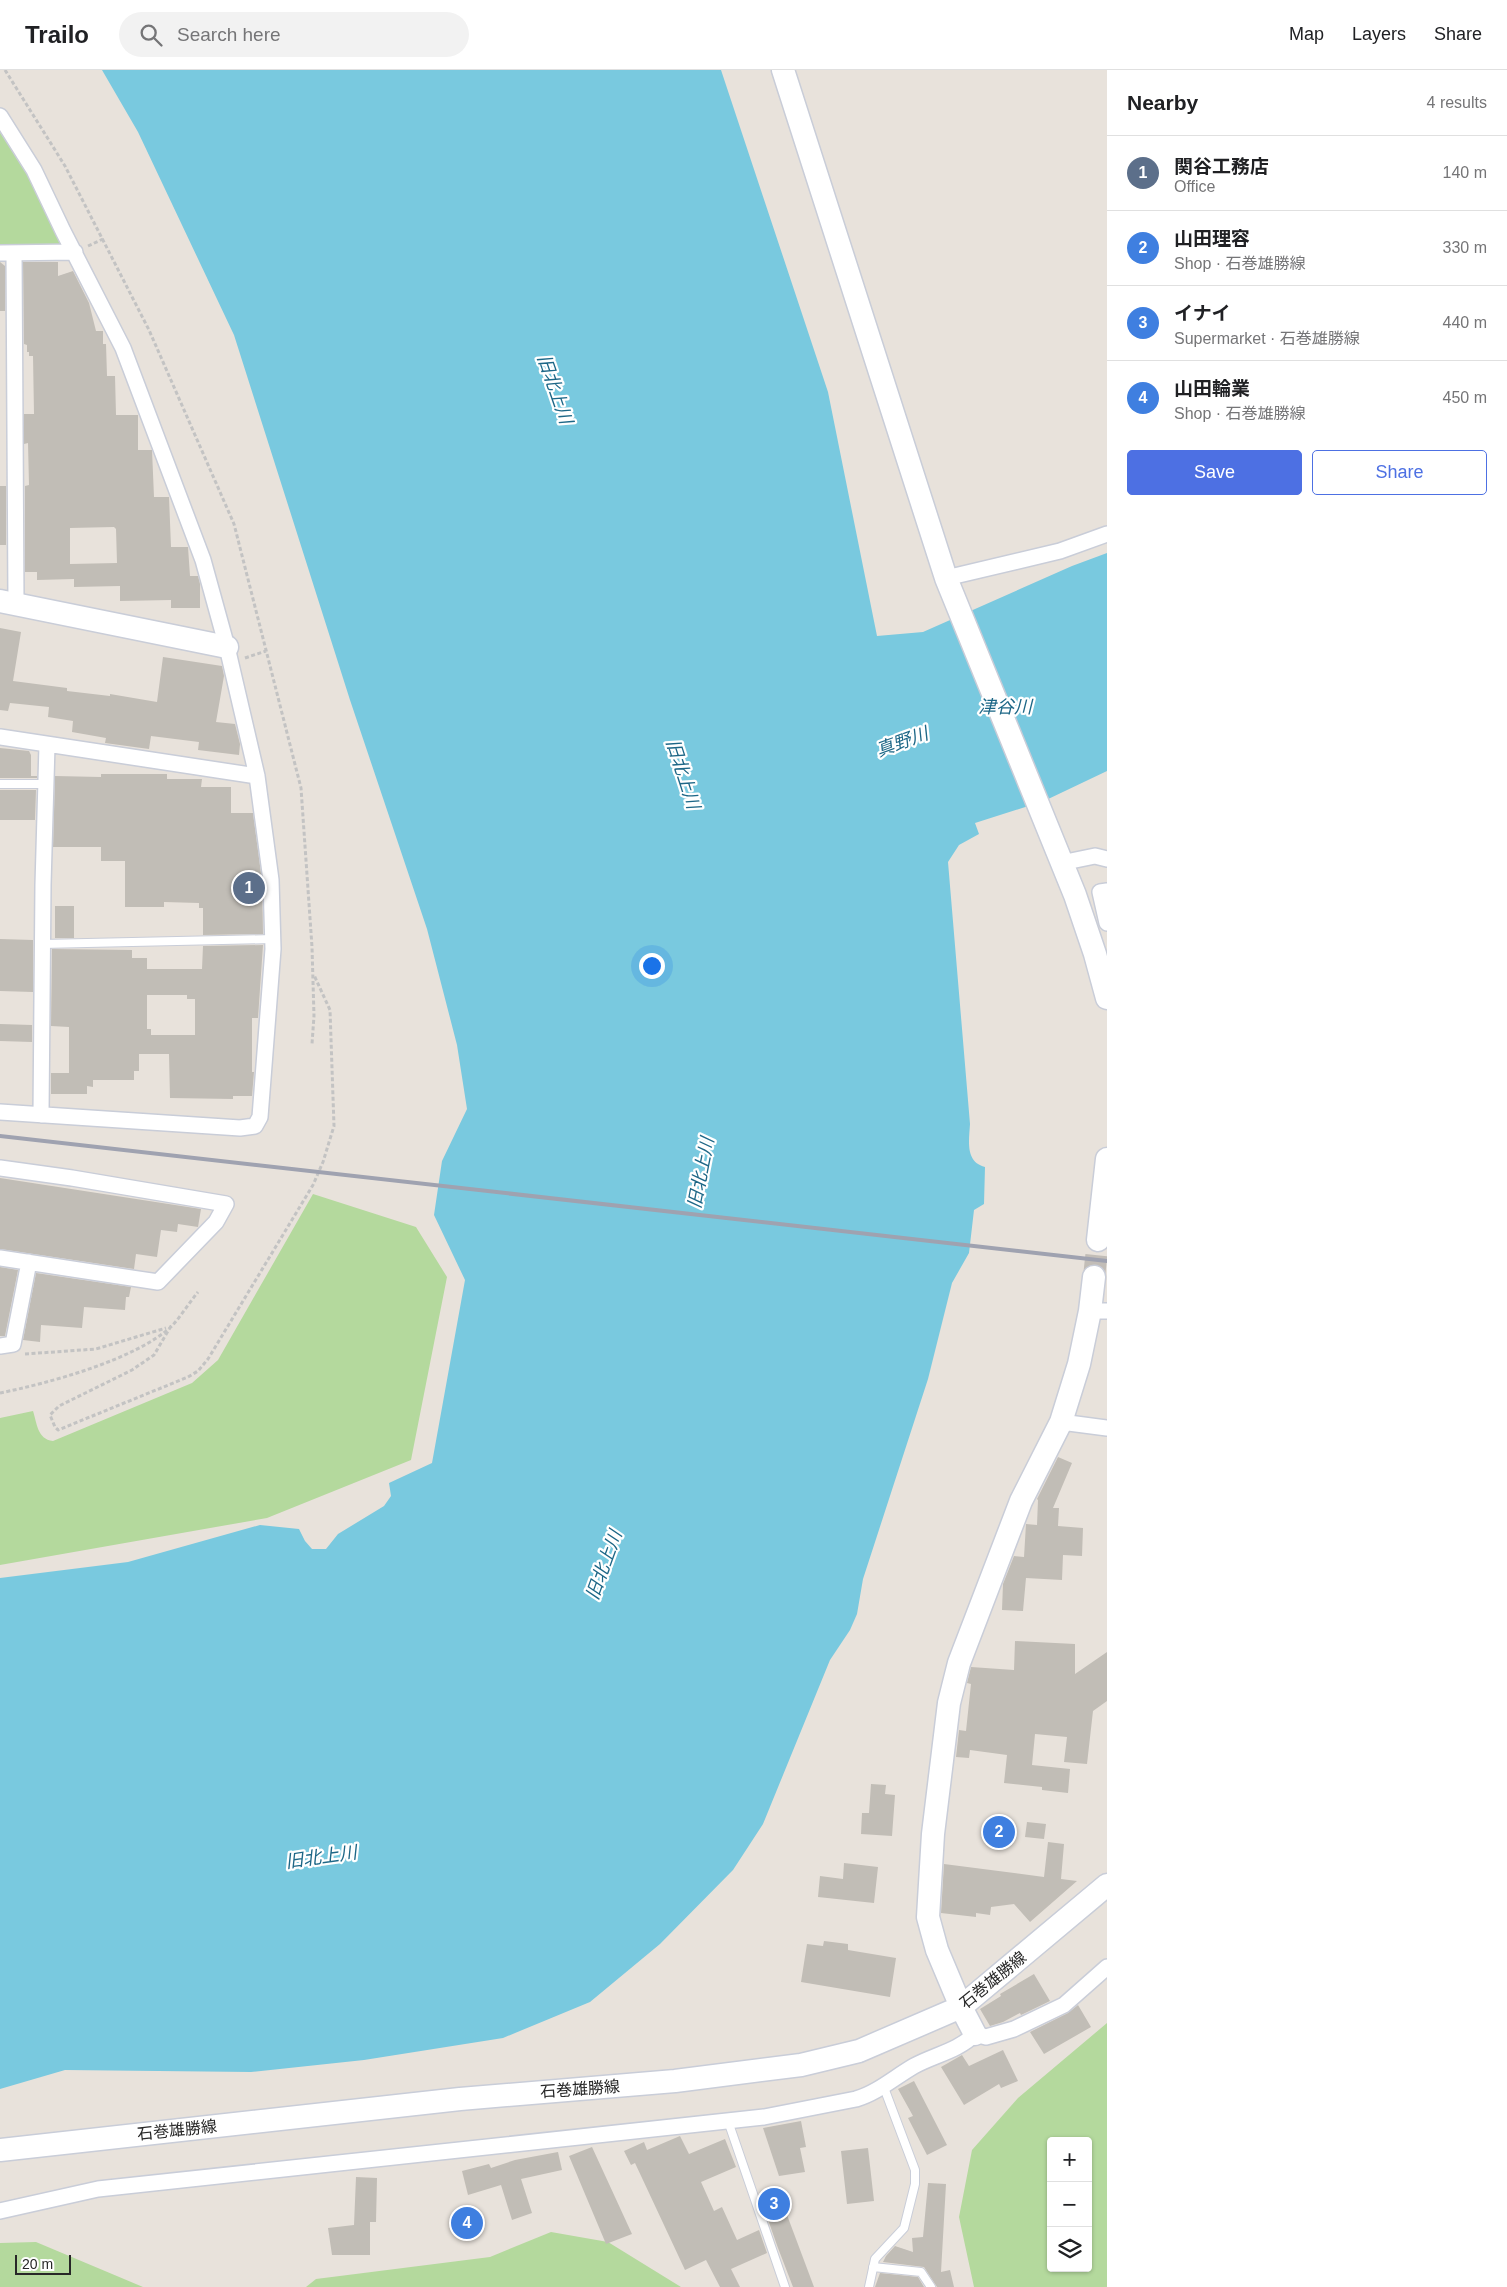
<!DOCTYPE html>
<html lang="en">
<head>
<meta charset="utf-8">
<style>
	body { margin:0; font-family:Arial,"Noto Sans JP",sans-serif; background:#f2f2f2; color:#202124 }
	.controls { position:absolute; right:15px; bottom:15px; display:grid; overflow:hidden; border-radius:5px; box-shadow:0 1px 4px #0004 }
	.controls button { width:45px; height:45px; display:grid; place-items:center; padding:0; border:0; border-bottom:1px solid #e0e0e0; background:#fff; color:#202124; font:25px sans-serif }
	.scale { position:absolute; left:15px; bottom:12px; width:56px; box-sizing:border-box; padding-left:5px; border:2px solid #282828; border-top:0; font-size:14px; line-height:18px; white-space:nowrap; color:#282828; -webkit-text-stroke:4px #fff; paint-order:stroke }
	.you { position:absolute; left:651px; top:895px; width:18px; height:18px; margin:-12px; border:4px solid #fff; border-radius:50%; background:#1a73e8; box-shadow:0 0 0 8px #1a73e833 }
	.badge { display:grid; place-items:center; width:32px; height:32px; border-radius:50%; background:#4d70e3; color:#fff; font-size:16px; font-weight:700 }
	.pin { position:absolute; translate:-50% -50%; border:2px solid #fff; box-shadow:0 1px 5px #0006 }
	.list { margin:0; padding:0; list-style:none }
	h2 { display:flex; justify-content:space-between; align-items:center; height:65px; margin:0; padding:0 20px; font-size:21px }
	h2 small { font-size:16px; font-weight:400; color:#757577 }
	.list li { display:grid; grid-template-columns:32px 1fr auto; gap:15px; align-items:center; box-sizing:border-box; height:75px; padding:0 20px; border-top:1px solid #e0e0e0 }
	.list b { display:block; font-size:19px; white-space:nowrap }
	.list p { margin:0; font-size:16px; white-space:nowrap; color:#757577 }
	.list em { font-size:16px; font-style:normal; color:#757577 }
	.actions { display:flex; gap:10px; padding:15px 20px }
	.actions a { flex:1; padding:11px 0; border:1px solid #4d70e3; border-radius:5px; text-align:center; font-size:18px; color:#4d70e3 }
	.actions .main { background:#4d70e3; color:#fff }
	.icon { flex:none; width:28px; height:28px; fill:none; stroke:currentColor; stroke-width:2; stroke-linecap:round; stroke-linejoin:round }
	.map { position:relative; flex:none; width:1107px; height:2217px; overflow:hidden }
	header { display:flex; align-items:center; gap:30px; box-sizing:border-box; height:70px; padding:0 25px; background:#fff; border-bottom:1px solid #e0e0e0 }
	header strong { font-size:24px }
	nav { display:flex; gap:28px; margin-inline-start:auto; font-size:18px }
	.search { width:350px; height:45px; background:#f2f2f2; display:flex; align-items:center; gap:12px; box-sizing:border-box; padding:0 18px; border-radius:28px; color:#757577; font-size:19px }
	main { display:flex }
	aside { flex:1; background:#fff }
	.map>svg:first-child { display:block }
	.green { fill:#b4d99d; fill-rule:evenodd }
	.water { fill:#79c9df }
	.building { fill:#c1bdb6; fill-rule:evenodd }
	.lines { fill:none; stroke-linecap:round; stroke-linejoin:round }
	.secondary-tunnel { stroke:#c2bdb7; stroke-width:22; stroke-dasharray:22 11; stroke-linecap:butt }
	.lane-casing { stroke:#c9cdd8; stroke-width:10 }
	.street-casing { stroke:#c9cdd8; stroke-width:18 }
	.secondary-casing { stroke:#c9cdd8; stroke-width:25 }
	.path { stroke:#c3c3c3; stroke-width:3; stroke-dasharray:4 2.5; stroke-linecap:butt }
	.lane { stroke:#fff; stroke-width:8 }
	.street { stroke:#fff; stroke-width:15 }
	.secondary { stroke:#fff; stroke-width:22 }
	.rail { stroke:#9fa2b0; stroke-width:4 }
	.labels { text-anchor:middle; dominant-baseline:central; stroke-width:4.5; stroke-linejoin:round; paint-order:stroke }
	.street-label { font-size:16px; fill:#282828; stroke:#fff }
	.water-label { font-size:18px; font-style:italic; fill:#1d6787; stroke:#fff }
</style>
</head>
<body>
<header>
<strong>Trailo</strong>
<div class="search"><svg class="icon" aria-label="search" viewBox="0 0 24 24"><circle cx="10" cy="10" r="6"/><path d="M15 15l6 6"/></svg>Search here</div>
<nav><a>Map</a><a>Layers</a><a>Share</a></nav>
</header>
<main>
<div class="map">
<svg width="1107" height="2217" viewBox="0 0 1107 2217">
	<rect width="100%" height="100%" fill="#e8e2db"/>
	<path class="green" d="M 0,62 L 33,114 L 60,174 L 0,174 Z
		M 313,1124 L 416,1157 L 447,1207 L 411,1390 L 267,1448 L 0,1495 L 0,1348 L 33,1341 C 37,1353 37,1369 53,1371 L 192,1313 L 218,1290 Z
		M 1107,1953 L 1107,2217 L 974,2217 L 959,2147 L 972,2080 L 1018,2028 ZM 1051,2071 L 1088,2071 L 1088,2198 L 1051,2198 Z
		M 551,2162 L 608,2172 L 681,2217 L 306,2217 L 316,2209 L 490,2187 Z
		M 36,2172 L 143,2217 L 0,2217 L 0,2173 Z"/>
	<path class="water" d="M 102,0 L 721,0 L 828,322 L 877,566 L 923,562 L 1072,496 L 1107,483 L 1107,701 L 1044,731 L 975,753 L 979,764 L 959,775 L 948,792 L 970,1054 C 969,1071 965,1092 985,1097 L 984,1134 L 974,1140 L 969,1183 L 952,1213 L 928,1309 L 863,1509 L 857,1544 L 850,1560 L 830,1590 L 763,1754 L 733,1800 L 660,1874 L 590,1932 L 503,1968 L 364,1990 L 251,2002 L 65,2000 L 0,2019 L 0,1508 L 128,1492 L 260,1455 L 299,1459 L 305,1471 L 312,1479 L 326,1479 L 338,1464 L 384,1436 L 391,1426 L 389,1413 L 432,1393 L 465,1210 L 434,1145 L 442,1091 L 467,1039 L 457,975 L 427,859 L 350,630 L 234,265 L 138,62 Z"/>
	<path class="building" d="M 0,192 L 5,196 L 5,241 L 0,241 Z
		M 23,192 L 58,192 L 58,206 L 73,201 L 89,233 L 96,261 L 103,261 L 103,274 L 106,274 L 107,306 L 115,306 L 116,345 L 138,345 L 138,380 L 152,380 L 154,427 L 169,427 L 171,477 L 188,477 L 190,506 L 198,506 L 200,514 L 200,538 L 171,538 L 171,530 L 120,531 L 120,516 L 74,517 L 74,509 L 37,510 L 37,502 L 25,502 L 25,416 L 29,415 L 28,373 L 24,374 L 24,344 L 34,344 L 33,286 L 29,286 L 29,282 L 27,282 L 27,275 L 24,274 ZM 114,457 L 116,459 L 117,493 L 70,494 L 70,458 Z
		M 0,416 L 6,416 L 6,475 L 0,475 Z
		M 0,558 L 21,562 L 13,611 L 67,618 L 67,621 L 110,626 L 110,624 L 157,632 L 163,587 L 222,596 L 224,606 L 216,652 L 235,654 L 240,674 L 239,685 L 198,680 L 199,672 L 151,666 L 149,679 L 105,673 L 106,668 L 72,662 L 73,651 L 48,647 L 49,637 L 10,633 L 8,641 L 0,640 Z
		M 0,678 L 29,681 L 31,685 L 31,706 L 37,706 L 37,708 L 0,708 Z
		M 101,704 L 167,704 L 167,709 L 202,709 L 201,717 L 231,717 L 231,743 L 253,743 L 262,811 L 263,864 L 203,865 L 203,838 L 199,838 L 199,833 L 164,832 L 164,837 L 125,837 L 125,791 L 101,791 L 101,777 L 53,777 L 55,706 L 101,707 Z
		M 0,720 L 36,720 L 35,750 L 0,750 Z
		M 55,836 L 74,836 L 74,868 L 55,868 Z
		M 0,869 L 33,870 L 33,922 L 0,921 Z
		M 263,875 L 258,948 L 252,948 L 252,1002 L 254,1002 L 252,1026 L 233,1026 L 233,1029 L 170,1028 L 169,984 L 139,984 L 139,1001 L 134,1001 L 134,1010 L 93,1010 L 93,1017 L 87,1016 L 87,1024 L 51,1024 L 51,1003 L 69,1003 L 69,957 L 51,956 L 52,879 L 132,880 L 132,888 L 147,888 L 147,899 L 202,899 L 203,876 ZM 147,925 L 187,925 L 187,929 L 195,929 L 195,965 L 151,965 L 151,959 L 147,959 Z
		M 0,954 L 32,955 L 32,972 L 0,971 Z
		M 0,1108 L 201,1139 L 198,1157 L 178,1154 L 177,1162 L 161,1160 L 157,1187 L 136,1184 L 134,1199 L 0,1179 Z
		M 0,1197 L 18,1200 L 5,1266 L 0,1266 Z
		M 36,1203 L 131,1217 L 129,1227 L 126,1227 L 125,1240 L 84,1237 L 82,1258 L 41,1255 L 40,1272 L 23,1270 Z
		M 1058,1387 L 1072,1393 L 1053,1438 L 1059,1438 L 1058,1456 L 1083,1458 L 1082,1486 L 1063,1485 L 1062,1510 L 1026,1508 L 1023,1541 L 1002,1540 L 1003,1514 L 1014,1486 L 1024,1487 L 1026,1454 L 1037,1455 L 1038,1430 L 1037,1429 Z
		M 1015,1571 L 1075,1574 L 1075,1604 L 1107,1582 L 1107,1631 L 1093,1641 L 1087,1694 L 1064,1692 L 1067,1667 L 1035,1664 L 1032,1695 L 1070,1699 L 1068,1723 L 1042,1720 L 1042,1717 L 1004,1713 L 1007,1685 L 970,1680 L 969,1688 L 956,1687 L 959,1660 L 966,1661 L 971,1614 L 967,1613 L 971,1597 L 1014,1600 Z
		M 871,1714 L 886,1715 L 885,1724 L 895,1725 L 892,1766 L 861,1764 L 862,1743 L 869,1743 Z
		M 1027,1752 L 1046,1754 L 1044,1769 L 1025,1767 Z
		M 1048,1772 L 1064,1774 L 1061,1809 L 1077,1811 L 1030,1852 L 1014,1834 L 991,1837 L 990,1845 L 976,1843 L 976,1847 L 941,1843 L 944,1794 L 1044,1807 Z
		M 844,1793 L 878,1797 L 874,1833 L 818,1827 L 820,1806 L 843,1809 Z
		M 824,1871 L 848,1874 L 848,1880 L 896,1888 L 890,1927 L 801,1912 L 807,1874 L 823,1876 Z
		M 1034,1904 L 1050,1931 L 1021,1945 L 1020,1943 L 1003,1952 L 990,1956 L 980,1939 L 1001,1926 L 1000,1924 Z
		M 1078,1935 L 1091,1957 L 1044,1984 L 1030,1962 L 1068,1943 Z
		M 1003,1980 L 1018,2011 L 1001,2018 L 999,2014 L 964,2035 L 941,1997 L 962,1985 L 969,1996 Z
		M 914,2011 L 947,2075 L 927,2085 L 908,2048 L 913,2046 L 898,2019 Z
		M 801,2051 L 806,2077 L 800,2078 L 805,2102 L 779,2106 L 763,2058 Z
		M 680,2066 L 689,2084 L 725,2069 L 736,2097 L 701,2112 L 714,2141 L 722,2137 L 737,2170 L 759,2160 L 767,2183 L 731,2199 L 740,2217 L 720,2217 L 706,2190 L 685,2200 L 635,2093 L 631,2095 L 624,2081 L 644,2072 L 647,2080 Z
		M 592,2077 L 632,2164 L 606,2174 L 569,2086 Z
		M 868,2078 L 874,2131 L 847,2134 L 841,2081 Z
		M 558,2082 L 562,2100 L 521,2109 L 532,2143 L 512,2150 L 501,2115 L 468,2125 L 462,2101 L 489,2094 L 491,2098 L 515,2090 Z
		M 356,2107 L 377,2108 L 376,2152 L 370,2152 L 370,2185 L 332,2185 L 328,2158 L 354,2155 Z
		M 928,2113 L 946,2114 L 941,2202 L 950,2200 L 954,2217 L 937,2217 L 924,2197 L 883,2192 L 886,2186 L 895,2176 L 913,2182 L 912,2168 L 923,2167 Z
		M 779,2123 L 787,2145 L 814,2217 L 793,2217 L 778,2178 L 761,2130 Z
		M 880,2203 L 918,2207 L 924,2217 L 875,2217 Z"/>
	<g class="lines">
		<path class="secondary-tunnel" d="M 1094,1207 L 1098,1170"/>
		<g class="lane-casing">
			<path id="lane" d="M 0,714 L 46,714
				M 42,874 L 272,869
				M 728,2051 L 785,2217
				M 873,2197 L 921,2202 L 931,2217
				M 869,2217 L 875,2189 L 904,2158 L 915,2114 L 915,2100 L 883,2015"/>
		</g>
		<g class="street-casing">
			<path id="street" d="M 0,46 L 34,100 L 63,161 L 123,278 L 203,490 L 227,577 L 257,706 L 271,810 L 273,879 L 260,1047 L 255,1056 L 240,1058 L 0,1042
				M 0,183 L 75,182
				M 14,183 L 16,533
				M 946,508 L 1060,481 L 1107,464
				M 0,667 L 257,706
				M 1061,793 L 1095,786 L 1107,789
				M 1107,821 L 1100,822 L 1107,853
				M 41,1045 L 43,815 L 47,675
				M 0,1098 L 72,1108 L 226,1134 L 216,1152 L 158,1212 L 0,1188
				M 1090,1241 L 1107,1241
				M 0,1276 L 13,1274 L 29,1192
				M 1061,1352 L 1107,1358
				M 0,2141 L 98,2119 L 764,2047 L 856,2029 C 877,2023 895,2007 914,1996 C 934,1985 958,1981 975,1964 L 986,1967 L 1014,1959 L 1064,1935 L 1107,1897"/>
		</g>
		<g class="secondary-casing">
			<path id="secondary" d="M 783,0 L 946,508 L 1075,825 L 1095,884 L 1107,928
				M 0,531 L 227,577
				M 1098,1170 L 1107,1089
				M 975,1964 L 961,1937 L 937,1880 L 928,1847 L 933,1764 L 949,1633 L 959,1593 L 1021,1431 L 1061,1352 L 1079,1294 L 1090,1241 L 1094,1207
				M 0,2080 L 460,2029 L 675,2011 L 801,1995 L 859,1981 L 961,1937 L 1107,1815"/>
		</g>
		<path class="path" d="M 5,0 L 65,96 L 149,260 L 234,454 L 301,718 L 312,877 L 314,946 L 312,974
			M 88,176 L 103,169
			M 245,588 L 266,581
			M 171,1256 L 154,1285 L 132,1300 L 59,1336 L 50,1345 L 55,1357 L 58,1360 L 188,1307 L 198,1301 L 208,1289 L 313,1115 L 323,1092 L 334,1056 L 330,940 L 314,905
			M 25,1284 L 96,1279 L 166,1258
			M 0,1323 C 49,1313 135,1290 172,1256 C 181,1246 189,1233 198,1222"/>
		<use href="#lane" class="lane"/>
		<use href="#street" class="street"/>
		<use href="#secondary" class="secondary"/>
		<path class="rail" d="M 0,1066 L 1107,1191"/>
	</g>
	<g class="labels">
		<g class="street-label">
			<text transform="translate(993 1910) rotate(-39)">石巻雄勝線</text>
			<text transform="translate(580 2019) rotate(-4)">石巻雄勝線</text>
			<text transform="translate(177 2060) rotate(-6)">石巻雄勝線</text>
		</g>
		<g class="water-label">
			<text transform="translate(555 319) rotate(71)">旧北上川</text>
			<text x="1005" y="637">津谷川</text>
			<text transform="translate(902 672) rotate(-20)">真野川</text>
			<text transform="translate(683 704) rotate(72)">旧北上川</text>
			<text transform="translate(701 1103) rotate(-79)">旧北上川</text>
			<text transform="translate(604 1495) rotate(-70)">旧北上川</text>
			<text transform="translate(321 1787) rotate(-8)">旧北上川</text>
		</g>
	</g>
</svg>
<div class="controls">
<button>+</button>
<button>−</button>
<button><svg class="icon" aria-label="layers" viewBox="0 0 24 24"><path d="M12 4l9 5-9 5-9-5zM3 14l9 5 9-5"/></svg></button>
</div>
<div class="scale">20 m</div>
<div class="you"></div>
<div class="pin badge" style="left:249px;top:818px;background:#5c6f8a">1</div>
<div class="pin badge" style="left:999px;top:1762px;background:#3f7fe0">2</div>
<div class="pin badge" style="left:774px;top:2134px;background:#3f7fe0">3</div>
<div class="pin badge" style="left:467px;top:2153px;background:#3f7fe0">4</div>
</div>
<aside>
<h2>Nearby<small>4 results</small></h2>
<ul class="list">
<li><span class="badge" style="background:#5c6f8a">1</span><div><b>関谷工務店</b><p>Office</p></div><em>140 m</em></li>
<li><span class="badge" style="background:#3f7fe0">2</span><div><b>山田理容</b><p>Shop · 石巻雄勝線</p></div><em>330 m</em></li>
<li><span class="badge" style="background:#3f7fe0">3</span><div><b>イナイ</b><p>Supermarket · 石巻雄勝線</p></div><em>440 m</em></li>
<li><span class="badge" style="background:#3f7fe0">4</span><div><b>山田輪業</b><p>Shop · 石巻雄勝線</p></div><em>450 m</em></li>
</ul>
<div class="actions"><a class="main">Save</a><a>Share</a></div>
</aside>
</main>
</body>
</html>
